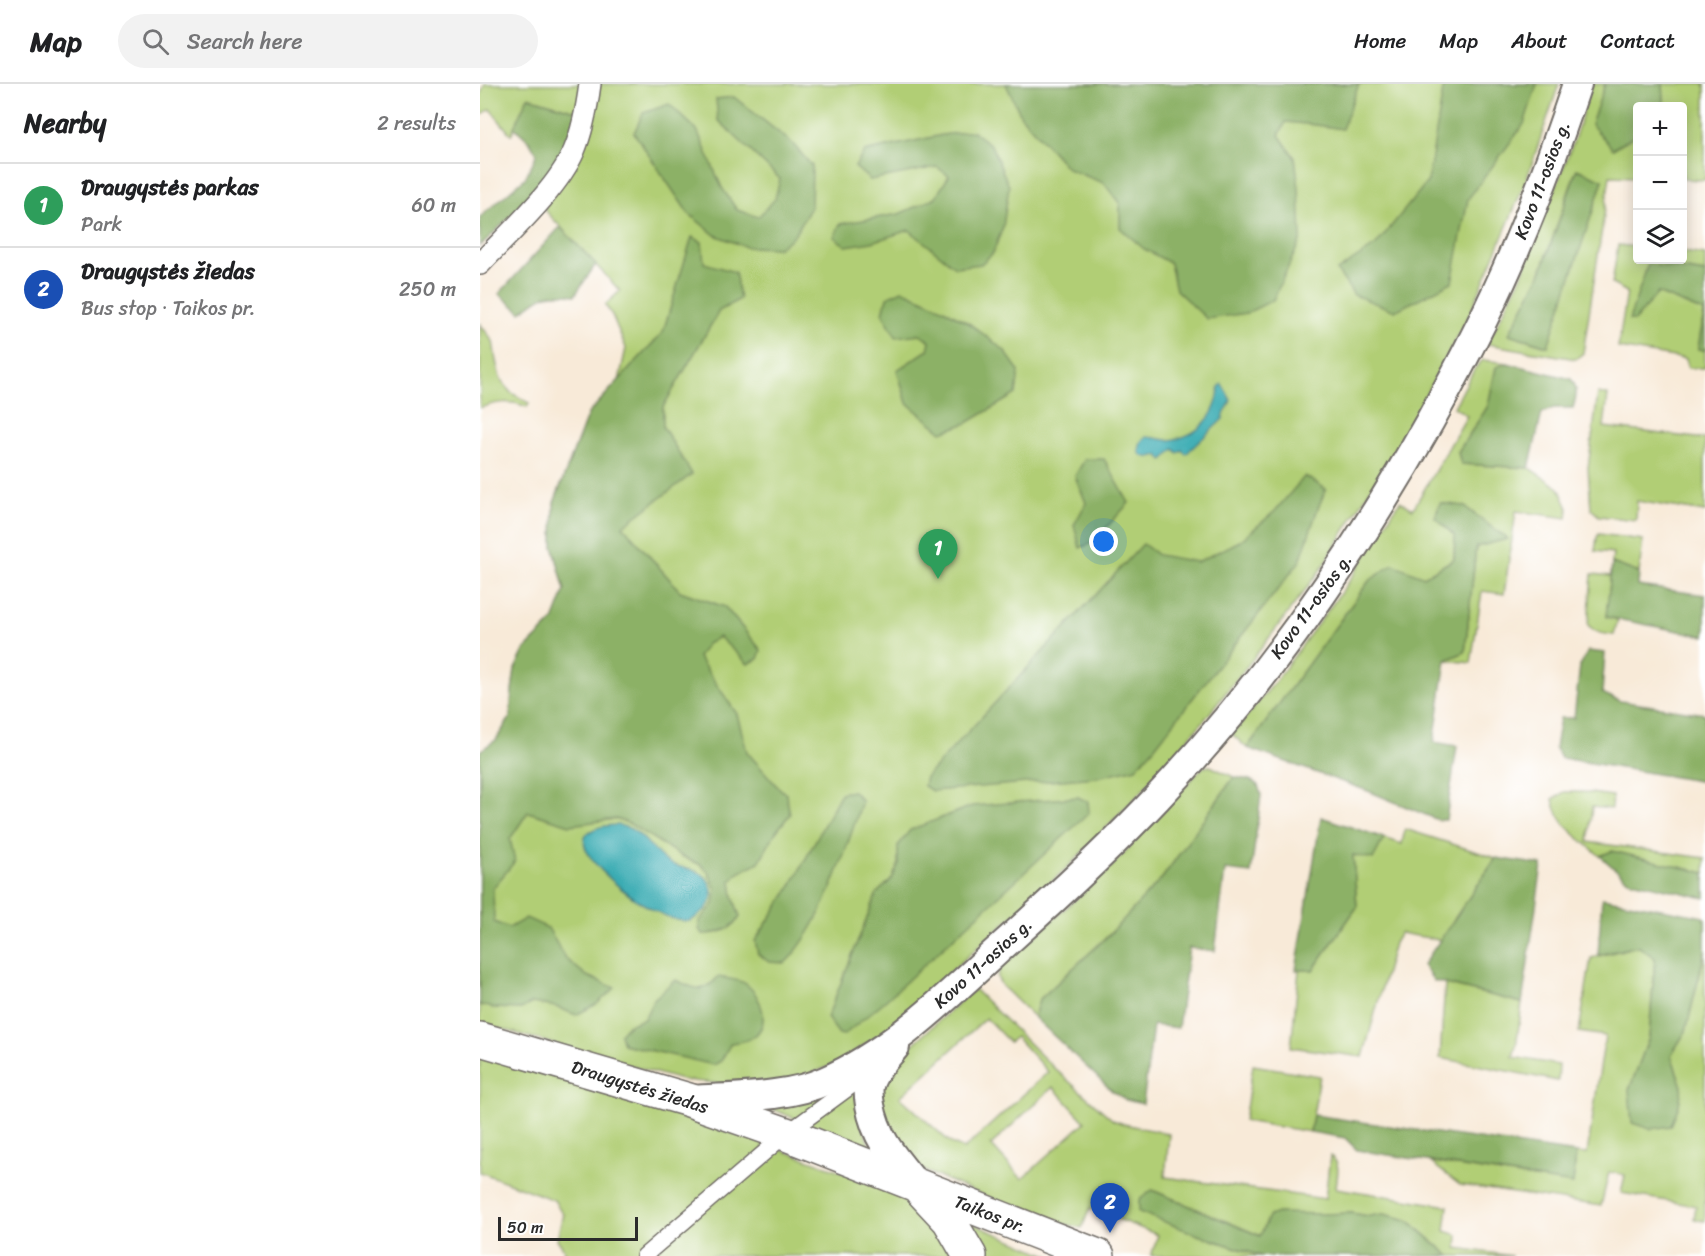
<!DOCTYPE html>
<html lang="en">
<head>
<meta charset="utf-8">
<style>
	body { margin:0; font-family:Sriracha,sans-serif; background:#f2f2f2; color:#202124 }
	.controls { position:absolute; right:18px; top:18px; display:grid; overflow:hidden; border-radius:6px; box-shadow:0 3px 15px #0003 }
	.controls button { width:54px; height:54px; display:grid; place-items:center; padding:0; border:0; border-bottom:2px solid #e0e0e0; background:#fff; color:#202124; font:30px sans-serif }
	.scale { position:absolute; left:18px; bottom:15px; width:140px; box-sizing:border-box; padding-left:6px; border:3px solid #2b2b2b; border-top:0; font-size:16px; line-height:21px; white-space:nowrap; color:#2b2b2b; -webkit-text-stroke:4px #fff; paint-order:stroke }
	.you { position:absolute; left:624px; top:458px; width:21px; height:21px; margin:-15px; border:4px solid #fff; border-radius:50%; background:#1a73e8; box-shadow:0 0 0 9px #1a73e833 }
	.badge { display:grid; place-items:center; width:39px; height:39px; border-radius:50%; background:#d93025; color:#fff; font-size:20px; font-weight:700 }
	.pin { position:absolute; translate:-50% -50px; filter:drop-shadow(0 2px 3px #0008) }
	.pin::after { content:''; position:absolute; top:32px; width:21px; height:18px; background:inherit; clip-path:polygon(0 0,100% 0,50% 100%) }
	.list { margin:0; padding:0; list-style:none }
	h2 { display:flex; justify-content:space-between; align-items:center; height:78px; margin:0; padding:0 24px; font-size:26px }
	h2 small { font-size:20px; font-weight:400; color:#757577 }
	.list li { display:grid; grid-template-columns:39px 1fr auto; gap:18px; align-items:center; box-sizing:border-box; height:84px; padding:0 24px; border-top:2px solid #e0e0e0 }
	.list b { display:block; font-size:22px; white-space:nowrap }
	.list p { margin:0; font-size:20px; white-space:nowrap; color:#757577 }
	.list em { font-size:20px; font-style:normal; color:#757577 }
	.icon { flex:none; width:33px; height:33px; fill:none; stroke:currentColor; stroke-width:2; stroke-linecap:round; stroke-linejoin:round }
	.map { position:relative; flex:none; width:1225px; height:1172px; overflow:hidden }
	header { display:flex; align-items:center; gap:36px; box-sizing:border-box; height:84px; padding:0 30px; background:#fff; border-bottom:2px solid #e0e0e0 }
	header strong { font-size:28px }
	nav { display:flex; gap:33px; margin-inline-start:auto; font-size:21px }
	.search { width:420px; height:54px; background:#f2f2f2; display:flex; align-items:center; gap:15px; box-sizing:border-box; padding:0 21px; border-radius:33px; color:#757577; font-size:22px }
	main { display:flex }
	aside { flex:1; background:#fff }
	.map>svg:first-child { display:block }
	.green { fill:#b1ce75; stroke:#6e7c50; stroke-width:1.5; fill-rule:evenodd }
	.forest { fill:#8cb166; stroke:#5c6e48; stroke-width:1.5 }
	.water { fill:#3aacb3; stroke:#326c6f; stroke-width:1.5 }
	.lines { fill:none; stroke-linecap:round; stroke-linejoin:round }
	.pedestrian-casing { stroke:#736e68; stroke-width:18 }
	.minor-casing { stroke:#736e68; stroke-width:24 }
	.secondary-casing { stroke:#736e68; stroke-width:32 }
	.primary-casing { stroke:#736e68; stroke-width:36 }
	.pedestrian { stroke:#fff; stroke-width:15 }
	.minor { stroke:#fff; stroke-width:21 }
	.secondary { stroke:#fff; stroke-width:28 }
	.primary { stroke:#fff; stroke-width:33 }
	.labels { text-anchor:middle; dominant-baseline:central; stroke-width:4.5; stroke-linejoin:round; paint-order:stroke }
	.street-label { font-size:18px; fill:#2b2b2b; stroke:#fff }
</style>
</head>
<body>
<header>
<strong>Map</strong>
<div class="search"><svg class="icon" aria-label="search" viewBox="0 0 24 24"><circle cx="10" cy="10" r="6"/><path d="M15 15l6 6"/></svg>Search here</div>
<nav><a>Home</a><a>Map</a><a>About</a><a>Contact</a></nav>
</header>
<main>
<aside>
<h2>Nearby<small>2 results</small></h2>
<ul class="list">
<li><span class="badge" style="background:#2e9e5b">1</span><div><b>Draugystės parkas</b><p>Park</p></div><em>60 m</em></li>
<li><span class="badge" style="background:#1a4fb4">2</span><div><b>Draugystės žiedas</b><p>Bus stop · Taikos pr.</p></div><em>250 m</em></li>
</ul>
</aside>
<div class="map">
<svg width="1225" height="1172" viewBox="0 0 1225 1172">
	<rect width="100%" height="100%" fill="#fff"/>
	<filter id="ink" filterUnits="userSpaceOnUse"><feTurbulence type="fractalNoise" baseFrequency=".0167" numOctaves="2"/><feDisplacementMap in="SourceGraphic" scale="12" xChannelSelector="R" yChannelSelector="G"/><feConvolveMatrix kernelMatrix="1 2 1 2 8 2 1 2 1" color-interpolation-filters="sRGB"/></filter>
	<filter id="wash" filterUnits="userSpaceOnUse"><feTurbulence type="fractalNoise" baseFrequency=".008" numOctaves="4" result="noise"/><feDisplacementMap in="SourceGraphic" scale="24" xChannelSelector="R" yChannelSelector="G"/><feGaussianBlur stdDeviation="1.35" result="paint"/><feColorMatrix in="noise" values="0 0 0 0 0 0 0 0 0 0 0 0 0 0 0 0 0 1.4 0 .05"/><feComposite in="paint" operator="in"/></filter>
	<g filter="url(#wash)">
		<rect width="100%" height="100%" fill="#f8ead8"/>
		<path class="green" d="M 5,0 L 103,0 L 99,28 L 48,13 L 31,51 L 10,25 L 0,32 L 0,12 Z
			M 120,0 L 1079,0 L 1046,97 L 989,232 L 923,352 L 842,484 L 776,571 L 722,639 L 662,707 L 590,781 L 400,951 L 356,980 L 311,997 L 245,1000 L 201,996 L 0,939 L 0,667 L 16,656 L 30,634 L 32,607 L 35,586 L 45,565 L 74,536 L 85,506 L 73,462 L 74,419 L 108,330 L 139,297 L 146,264 L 132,231 L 125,221 L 140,207 L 64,125 Z
			M 1112,0 L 1125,0 L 1112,40 L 1154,52 L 1157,48 L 1157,93 L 1130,92 L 1103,269 L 1096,275 L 1007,260 L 1041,193 L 1094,56 ZM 1096,86 L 1123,96 L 1067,262 L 1029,250 L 1060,191 Z
			M 1183,0 L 1225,0 L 1225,96 L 1203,95 L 1202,22 L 1179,22 L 1184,18 Z
			M 1138,161 L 1157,163 L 1158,176 L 1202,176 L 1203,168 L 1225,171 L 1225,189 L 1168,180 L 1154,236 L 1177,209 L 1224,228 L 1218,265 L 1225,266 L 1225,284 L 1208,284 L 1206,275 L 1138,264 L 1147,208 L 1132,200 Z
			M 0,240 L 13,257 L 16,277 L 20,294 L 30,308 L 49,319 L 47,323 C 30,316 17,318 0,324 Z
			M 1003,276 L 1027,279 L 1016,284 L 1008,322 L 978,368 L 981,380 L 1049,384 L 1079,404 L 1088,424 L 1087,434 L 1036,427 L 1024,510 L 1002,507 L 991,579 L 966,576 L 985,568 L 996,463 L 1027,455 L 984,422 L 955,433 L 975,452 L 974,475 L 944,493 L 889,497 L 767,664 L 752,650 L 795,598 L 870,496 L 920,417 L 933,425 L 987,332 L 974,323 L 995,284 Z
			M 1118,309 L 1128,311 L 1124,343 L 1225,355 L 1225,428 L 1157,417 L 1156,436 L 1119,432 L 1111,425 L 1108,384 Z
			M 1119,450 L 1163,456 L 1159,489 L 1132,479 L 1133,469 L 1115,467 L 1117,453 Z
			M 1112,490 L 1131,492 L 1126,533 L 1138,536 L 1134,551 C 1123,550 1115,549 1108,541 Z
			M 730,682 L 754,693 L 683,793 L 630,850 L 559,916 L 554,933 L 522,902 L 517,893 L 521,883 L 632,782 L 723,683 Z
			M 1084,708 L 1103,708 L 1132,712 L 1131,725 L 1112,723 L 1108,758 L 1225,774 L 1225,789 L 1132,767 L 1120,772 C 1102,756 1077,741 1073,715 Z
			M 925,745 L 1016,774 L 960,856 L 920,849 L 914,859 L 883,973 L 811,963 L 819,886 L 833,886 L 877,823 L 873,771 L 893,774 L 904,754 L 922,760 Z
			M 1158,862 L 1175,874 L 1169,954 L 1149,1006 L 1202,1003 L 1191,971 L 1206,947 L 1225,867 L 1225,1137 L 1214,1135 L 1216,1122 L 1141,1109 L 1145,1091 L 1129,1088 L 1121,1122 L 980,1101 L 950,1078 L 1093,1100 L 1096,1069 L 1107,1070 L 1125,952 L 1099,948 L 1111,874 Z
			M 965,900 L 1042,919 L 1036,962 L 1033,973 L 1079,981 L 1078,997 L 960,974 Z
			M 494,905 L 575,985 L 633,1036 L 644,1040 L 689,1050 L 685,1093 L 845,1115 L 850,1072 C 862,1079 857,1091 856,1104 L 968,1122 L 965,1147 L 978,1151 L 977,1164 L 1032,1172 L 970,1172 L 928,1136 L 904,1130 L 888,1132 L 872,1129 L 789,1133 L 781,1152 L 672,1106 L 718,1151 L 781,1172 L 671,1172 L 678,1151 L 610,1124 L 602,1144 L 560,1135 L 438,1084 L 419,1067 L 398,1013 L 411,980 ZM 506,934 L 529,958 L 536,953 L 568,988 L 484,1065 L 471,1059 L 420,1013 ZM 573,1003 L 605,1038 L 542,1095 L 511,1061 Z
			M 0,966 L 276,1057 L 394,1099 L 414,1107 L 430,1118 L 448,1135 L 461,1152 L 473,1172 L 79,1172 L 85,1167 L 77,1155 L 83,1130 L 74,1116 L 0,1088 Z
			M 773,981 L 840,992 L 830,1048 L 764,1037 Z
			M 378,1006 L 379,1031 L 391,1066 L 292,1025 L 292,1022 Z
			M 491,1139 L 570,1172 L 506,1172 Z"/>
		<path class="forest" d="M 526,0 L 879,0 L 862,45 L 836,41 L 806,38 L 799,51 L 815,74 L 819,104 L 821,155 L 793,216 L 767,229 L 727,235 L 696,206 L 690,179 L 664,165 L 640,144 L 640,120 L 624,99 L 588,85 L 541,32 Z
			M 964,0 L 1057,0 L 1044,40 L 988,115 L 972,198 L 915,227 L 874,211 L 857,187 L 896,161 L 948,97 Z
			M 1125,0 L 1183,0 L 1184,18 L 1179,22 L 1158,22 L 1157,48 L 1154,52 L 1133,65 L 1111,40 Z
			M 48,13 L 99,28 C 94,40 90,52 84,63 C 66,98 29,135 0,162 L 0,133 L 45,94 L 57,70 L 50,58 L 34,43 Z
			M 254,13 L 312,59 L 332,82 L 331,123 L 314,152 L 298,164 L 266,163 L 235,151 L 208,129 L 154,49 L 163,29 L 189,20 L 217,46 L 242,104 L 257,126 L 278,133 L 295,115 L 300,95 L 238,36 L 236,15 Z
			M 492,47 L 511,61 L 529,102 L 523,143 L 513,169 L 501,180 L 475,183 L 429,146 L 392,158 L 366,162 L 354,153 L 360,140 L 419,130 L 455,114 L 469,92 L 457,83 L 390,96 L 375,83 L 384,68 L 462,51 Z
			M 1097,85 L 1123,96 L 1068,262 L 1029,250 L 1060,191 Z
			M 80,143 L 116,180 L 95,211 C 66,207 62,211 41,228 L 19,210 Z
			M 212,153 L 222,158 L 224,179 L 255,188 L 260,215 L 239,227 L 183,323 L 183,343 L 212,390 L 143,442 L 200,507 L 245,523 L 281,566 L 278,575 L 268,580 L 239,553 L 227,560 L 218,573 L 257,630 L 267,668 L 296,701 L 306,710 L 310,730 L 296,748 L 279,778 L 257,790 L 251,797 L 253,812 L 260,833 C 252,846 238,850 223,850 L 219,845 L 219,837 L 234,820 L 236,806 L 228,788 L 221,781 L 201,772 L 150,740 L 136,735 L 90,741 L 48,728 L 30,755 L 35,777 L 13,804 L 14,838 L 29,844 L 46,834 L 68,844 L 85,874 L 107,892 L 135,904 L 117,920 L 96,931 L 76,923 L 52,919 L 41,925 L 13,924 L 0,921 L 0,667 L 16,656 L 30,634 L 32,607 L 35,585 L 45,565 L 73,537 L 85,506 L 73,462 L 74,419 L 108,330 L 183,248 Z
			M 1168,180 L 1225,189 L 1225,266 L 1218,266 L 1224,228 L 1178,209 L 1154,237 L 1149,236 Z
			M 422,206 L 462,224 L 490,240 L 524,266 L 539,287 L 536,310 L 487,339 L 462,348 L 427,319 L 417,286 L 448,266 L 450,257 L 440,250 L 416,253 L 403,230 L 407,213 Z
			M 1027,279 L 1091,295 C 1099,305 1096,313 1093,324 L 1074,324 L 1062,329 L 1049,384 L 981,380 L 978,368 L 1008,322 L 1016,283 Z
			M 605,375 L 624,375 L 649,419 L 612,459 L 600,464 L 594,441 L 606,419 L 595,392 Z
			M 825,392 L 846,405 L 838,424 L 820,477 L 674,664 L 656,684 L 617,693 L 452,707 L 444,702 L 446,693 L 663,460 L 678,471 L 717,478 L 760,457 L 795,427 Z
			M 960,419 L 984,422 L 999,434 L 1028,455 L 996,463 L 985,568 L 966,576 L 954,658 L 977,662 L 966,736 L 958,736 L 888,707 L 767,664 L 889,497 L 913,480 L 944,493 L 974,475 L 975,452 L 955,433 Z
			M 1132,479 L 1159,489 L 1158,502 L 1225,511 L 1225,552 L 1126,533 Z
			M 1108,567 L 1125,569 L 1122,609 L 1140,617 L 1225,630 L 1225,698 L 1081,674 L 1075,664 L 1080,634 L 1094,634 L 1100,582 Z
			M 754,693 L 770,696 L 778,701 L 781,711 L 771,789 L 745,786 L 735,867 L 709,864 L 698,944 L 673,941 L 663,1020 L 646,1016 L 632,1007 L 554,933 L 559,916 L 630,850 L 683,793 Z
			M 373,707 L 382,717 C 366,766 342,844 305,879 L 289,878 L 278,870 L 275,857 L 311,802 L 361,709 Z
			M 598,713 L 608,718 L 609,729 L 405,917 L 364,951 L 359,950 L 347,934 L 397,809 L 412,795 L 418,781 L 418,762 L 430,746 L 492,722 Z
			M 841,733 L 904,754 L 893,775 L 873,771 L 877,823 L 833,886 L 816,886 Z
			M 1132,767 L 1225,789 L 1225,814 L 1148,796 L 1120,772 Z
			M 1016,774 L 1062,781 L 1042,919 L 954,897 L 943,881 Z
			M 1122,814 L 1225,833 L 1225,867 L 1206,947 L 1191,971 L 1202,1003 L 1199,1021 L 1191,1042 L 1170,1045 L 1152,1039 L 1149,1006 L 1169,954 L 1175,874 L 1158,862 L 1118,871 Z
			M 238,893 C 246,895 259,895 266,900 C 281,912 292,940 273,953 C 266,958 259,958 251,959 L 241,977 L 234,981 L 143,960 L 140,950 L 148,941 L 164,935 L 174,915 L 195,896 C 216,904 221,912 238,893 Z
			M 833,1031 L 1096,1069 L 1093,1100 L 877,1066 L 865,1054 L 830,1048 Z
			M 672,1106 L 780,1152 L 789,1132 L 798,1129 L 843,1130 L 872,1129 L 888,1132 L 904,1130 L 927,1136 L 970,1172 L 781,1172 L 718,1151 L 659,1128 L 659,1116 Z"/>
		<path class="water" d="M 742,300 L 751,316 C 749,323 744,327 743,335 L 706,370 L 702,366 L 698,369 L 694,365 L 683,376 L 678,371 C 676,371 669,374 667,373 C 654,372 660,358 666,353 C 674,353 681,356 689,356 C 718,353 738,331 739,303 Z
			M 138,741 C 142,742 147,743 151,745 C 166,753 174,770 189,779 C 202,786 221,783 229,798 C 237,812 230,823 218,832 C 214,835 210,838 205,837 C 192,837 178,828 167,822 C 150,814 110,781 105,762 C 100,744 126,741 138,741 Z"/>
	</g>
	<g filter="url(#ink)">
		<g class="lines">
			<g class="pedestrian-casing">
				<path id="pedestrian" d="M 164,1172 L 306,1050 L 374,1000 L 389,1002"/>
			</g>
			<g class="minor-casing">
				<path id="minor" d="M 0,180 C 29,149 77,106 94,67 C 103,46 107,23 110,0"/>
			</g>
			<g class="secondary-casing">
				<path id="secondary" d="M 415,963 C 406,974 392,987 389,1002 C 388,1007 389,1015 390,1021 C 396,1055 414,1074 436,1101
					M 212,1016 C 253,1013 307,1014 345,997 C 416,966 472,907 529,856 C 580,810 630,764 677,714 C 784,601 874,472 950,337 C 982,279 1013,220 1038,159 C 1060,107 1079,54 1097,0"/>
			</g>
			<g class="primary-casing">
				<path id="primary" d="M 0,955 L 209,1016 L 306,1050 L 618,1172
					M 441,1106 L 469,1136 L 490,1172"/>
			</g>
			<use href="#pedestrian" class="pedestrian"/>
			<use href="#minor" class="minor"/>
			<use href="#secondary" class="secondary"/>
			<use href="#primary" class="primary"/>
		</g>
	</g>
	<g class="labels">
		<g class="street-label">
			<text transform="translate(1062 96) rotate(-69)">Kovo 11-osios g.</text>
			<text transform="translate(831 522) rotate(-54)">Kovo 11-osios g.</text>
			<text transform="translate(503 879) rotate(-42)">Kovo 11-osios g.</text>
			<text transform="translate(160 1003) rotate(17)">Draugystės žiedas</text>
			<text transform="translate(510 1130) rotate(21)">Taikos pr.</text>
		</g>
	</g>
</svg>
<div class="controls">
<button>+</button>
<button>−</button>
<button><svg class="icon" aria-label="layers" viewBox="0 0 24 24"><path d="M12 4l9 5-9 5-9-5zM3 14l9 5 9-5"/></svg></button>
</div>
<div class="scale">50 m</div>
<div class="you"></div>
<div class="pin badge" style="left:458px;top:495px;background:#2e9e5b">1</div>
<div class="pin badge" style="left:630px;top:1149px;background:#1a4fb4">2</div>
</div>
</main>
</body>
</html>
